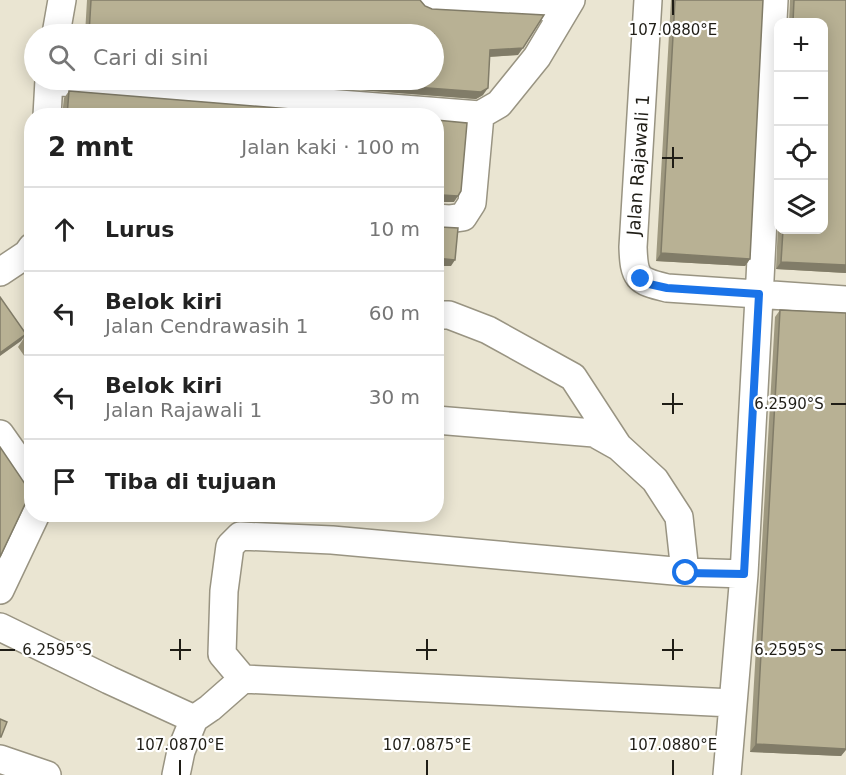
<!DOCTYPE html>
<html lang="id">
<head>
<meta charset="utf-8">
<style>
	body { margin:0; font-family:"DejaVu Sans",sans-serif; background:#f2f2f2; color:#222 }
	.controls { position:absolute; right:18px; top:18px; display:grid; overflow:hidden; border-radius:12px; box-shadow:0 3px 15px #0003 }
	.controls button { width:54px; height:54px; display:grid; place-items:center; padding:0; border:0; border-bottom:2px solid #e0e0e0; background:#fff; color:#222; font:30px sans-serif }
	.stop { position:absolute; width:18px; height:18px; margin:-14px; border:4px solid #1a73e8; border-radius:50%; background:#fff }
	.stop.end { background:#1a73e8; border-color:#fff; box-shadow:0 2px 6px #0008 }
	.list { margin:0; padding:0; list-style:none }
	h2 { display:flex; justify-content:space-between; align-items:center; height:78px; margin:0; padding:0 24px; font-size:26px }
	h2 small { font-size:20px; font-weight:400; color:#767676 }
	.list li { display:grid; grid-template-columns:39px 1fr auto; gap:18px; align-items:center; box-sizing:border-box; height:84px; padding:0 24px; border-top:2px solid #e0e0e0 }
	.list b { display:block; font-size:22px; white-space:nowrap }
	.list p { margin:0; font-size:20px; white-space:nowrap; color:#767676 }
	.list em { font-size:20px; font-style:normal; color:#767676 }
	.icon { flex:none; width:33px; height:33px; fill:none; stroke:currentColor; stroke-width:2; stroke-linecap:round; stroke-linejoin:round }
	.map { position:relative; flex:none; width:846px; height:775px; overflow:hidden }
	.search { position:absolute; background:#fff; box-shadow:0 3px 15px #0003; left:24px; top:24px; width:420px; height:66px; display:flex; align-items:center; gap:15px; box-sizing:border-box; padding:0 21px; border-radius:33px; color:#767676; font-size:22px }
	.panel { position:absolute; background:#fff; box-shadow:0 3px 15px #0003; left:24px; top:108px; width:420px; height:414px; border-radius:24px }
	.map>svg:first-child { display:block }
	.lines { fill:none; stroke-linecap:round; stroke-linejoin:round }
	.street-casing { stroke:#999482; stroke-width:30 }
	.street { stroke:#fff; stroke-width:27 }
	.wall { fill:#9e987f }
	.shaded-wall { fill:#817c68 }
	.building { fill:#b8b194; stroke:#817c68; stroke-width:1.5 }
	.route { stroke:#1a73e8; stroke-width:8 }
	.ticks { fill:none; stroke:#1f1d16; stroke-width:2 }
	.labels { text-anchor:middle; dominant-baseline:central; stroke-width:4.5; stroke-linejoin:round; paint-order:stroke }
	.street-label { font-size:18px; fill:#1f1d16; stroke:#fff }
	.ticks-label { font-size:15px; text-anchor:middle; fill:#1f1d16; stroke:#fff; stroke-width:4.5; stroke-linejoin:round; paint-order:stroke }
</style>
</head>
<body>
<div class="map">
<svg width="846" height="775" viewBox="0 0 846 775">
	<rect width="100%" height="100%" fill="#eae5d2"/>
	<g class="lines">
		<g class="street-casing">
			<path id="street" d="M 429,0 L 566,8
				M 648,0 L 633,247 C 634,278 637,281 667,288 L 846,300
				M 56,34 L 62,0
				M 49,81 L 480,115
				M 47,116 L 49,80
				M 436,218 L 449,219 L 463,217 L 472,203 L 480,115 L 499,104 L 537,57 L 571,0
				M 0,272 L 27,254 L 32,247
				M 436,315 L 449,315 L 488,330 L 573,377 L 618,446
				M 436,420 L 594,433 L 619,447 L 655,480 L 679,517 L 685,572
				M 0,434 L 29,475 L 32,482
				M 0,590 L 36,514
				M 0,627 L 109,680 L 194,719
				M 243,679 L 732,703
				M 0,759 L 47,775
				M 176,775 L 181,751 L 194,719 L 210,708 L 243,679 L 222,654 L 224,591 L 230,546 L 240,536 L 332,540 L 685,572 L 744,574
				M 727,775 L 744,574 L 760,279 L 774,0"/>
		</g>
		<use href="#street" class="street"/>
	</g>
	<path class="wall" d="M 87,0 L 420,0 L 425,6 L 518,55 L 490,57 L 483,95 L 476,99 L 230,80 L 434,80 L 434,34 L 85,34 Z
		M 671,0 L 763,0 L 750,259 L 745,266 L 656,261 Z
		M 790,0 L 846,0 L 846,273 L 776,269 L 778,225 L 778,230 L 824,230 L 824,22 L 789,22 Z
		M 69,91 L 378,116 L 62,116 L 64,98 Z
		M 780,310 L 845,750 L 841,756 L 750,752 L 775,317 Z
		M 32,333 L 32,367 L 18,347 L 24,338 Z"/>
	<path class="shaded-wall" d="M 523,48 L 518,55 L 485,57 L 490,50 Z
		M 230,80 L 321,80 L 488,88 L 483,95 L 476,99 Z
		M 442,195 L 458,196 L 454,202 L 436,202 L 436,197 Z
		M 661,253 L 750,259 L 745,266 L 656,261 Z
		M 436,258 L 455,260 L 451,266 L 436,266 Z
		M 781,262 L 846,265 L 846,273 L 776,269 Z
		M 26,334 L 21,341 L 0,356 L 0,353 Z
		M 846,743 L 846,750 L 841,756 L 750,752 L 756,744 Z"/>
	<path class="building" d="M 91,0 L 420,0 L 425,6 L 432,9 L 544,15 L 523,48 L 490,50 L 488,88 L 481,92 L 321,80 L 434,80 L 434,34 L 89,34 Z
		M 675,0 L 763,0 L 750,259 L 661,253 Z
		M 794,0 L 846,0 L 846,265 L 781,262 L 783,230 L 824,230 L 824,22 L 793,22 Z
		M 69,91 L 378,116 L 67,116 Z
		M 436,120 L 467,123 L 461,191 L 458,196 L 442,195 L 436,197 Z
		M 436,226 L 440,227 L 458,228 L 455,260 L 436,258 Z
		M 0,297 L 26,334 L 0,353 Z
		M 780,310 L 846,313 L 846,749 L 756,744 Z
		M 32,333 L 32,349 L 24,338 Z
		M 0,447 L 27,487 L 32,489 L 32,495 L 27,500 L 0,557 Z
		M 0,719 L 7,722 L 1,737 L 0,737 Z"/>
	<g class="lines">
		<path class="route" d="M 641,279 L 649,284 L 667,288 L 759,294 L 744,574 L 686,573"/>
	</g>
	<path class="ticks" d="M 673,0 L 673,15M 673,147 L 673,168M 662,158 L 683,158M 673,393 L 673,414M 662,404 L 683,404M 831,404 L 846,404M 180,639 L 180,660M 427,639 L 427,660M 673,639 L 673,660M 0,650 L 15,650M 170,650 L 191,650M 416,650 L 437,650M 662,650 L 683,650M 831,650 L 846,650M 180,760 L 180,775M 427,760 L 427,775M 673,760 L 673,775"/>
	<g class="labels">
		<g class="street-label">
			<text transform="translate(638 165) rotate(-86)">Jalan Rajawali 1</text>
		</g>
	</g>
	<g class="ticks-label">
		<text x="673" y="35">107.0880°E</text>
		<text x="789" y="409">6.2590°S</text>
		<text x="57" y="655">6.2595°S</text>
		<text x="789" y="655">6.2595°S</text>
		<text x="180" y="750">107.0870°E</text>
		<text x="427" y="750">107.0875°E</text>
		<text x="673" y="750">107.0880°E</text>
	</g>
</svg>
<div class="controls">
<button>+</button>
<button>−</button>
<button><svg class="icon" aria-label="locate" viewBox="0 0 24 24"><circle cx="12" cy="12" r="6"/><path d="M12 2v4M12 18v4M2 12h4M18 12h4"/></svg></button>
<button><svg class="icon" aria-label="layers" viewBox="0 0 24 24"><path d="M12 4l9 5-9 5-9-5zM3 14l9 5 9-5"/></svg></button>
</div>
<div class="stop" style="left:686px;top:573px"></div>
<div class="stop end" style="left:641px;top:279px"></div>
<div class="search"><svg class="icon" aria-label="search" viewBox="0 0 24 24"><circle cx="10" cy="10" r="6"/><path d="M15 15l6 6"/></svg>Cari di sini</div>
<section class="panel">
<h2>2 mnt<small>Jalan kaki · 100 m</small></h2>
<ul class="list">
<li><svg class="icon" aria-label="ahead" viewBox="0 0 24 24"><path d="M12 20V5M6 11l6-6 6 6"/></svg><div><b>Lurus</b></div><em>10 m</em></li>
<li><svg class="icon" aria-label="left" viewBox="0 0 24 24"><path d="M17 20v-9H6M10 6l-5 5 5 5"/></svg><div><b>Belok kiri</b><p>Jalan Cendrawasih 1</p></div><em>60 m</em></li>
<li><svg class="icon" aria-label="left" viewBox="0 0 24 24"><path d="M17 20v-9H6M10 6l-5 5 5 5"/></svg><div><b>Belok kiri</b><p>Jalan Rajawali 1</p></div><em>30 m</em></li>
<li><svg class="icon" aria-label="arrive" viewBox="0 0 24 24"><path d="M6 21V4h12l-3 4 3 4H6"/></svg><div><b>Tiba di tujuan</b></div></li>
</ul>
</section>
</div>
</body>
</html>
